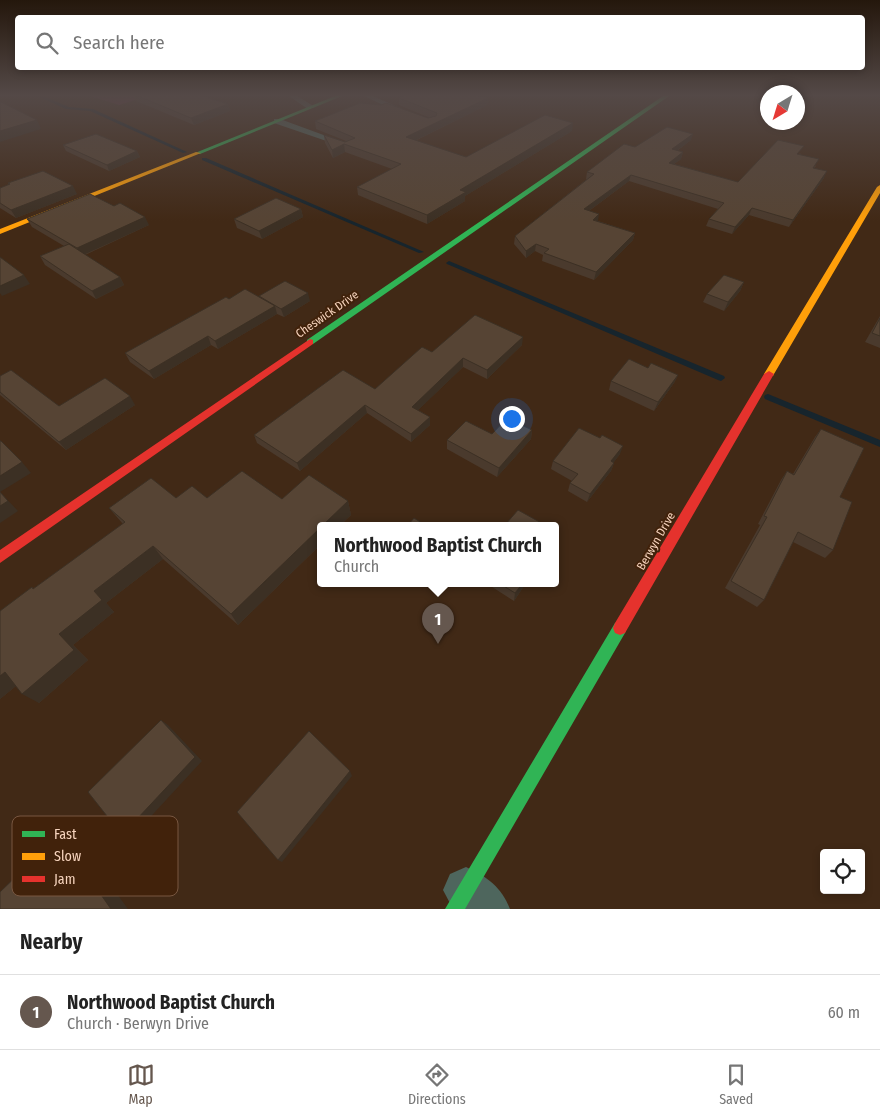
<!DOCTYPE html>
<html lang="en">
<head>
<meta charset="utf-8">
<style>
	body { margin:0; font-family:"Fira Sans Condensed",sans-serif; background:#f6f6f6; color:#222 }
	.controls { position:absolute; right:15px; bottom:15px; display:grid; overflow:hidden; border-radius:5px; box-shadow:0 2px 8px #0003 }
	.controls button { width:45px; height:45px; display:grid; place-items:center; padding:0; border:0; border-bottom:1px solid #e0e0e0; background:#fff; color:#222; font:25px sans-serif }
	.compass { position:absolute; left:760px; top:85px; width:45px; height:45px; border-radius:50%; background:#fff; box-shadow:0 2px 8px #0003; rotate:218deg }
	.you { position:absolute; left:511px; top:418px; width:18px; height:18px; margin:-12px; border:4px solid #fff; border-radius:50%; background:#1a73e8; box-shadow:0 0 0 8px #1a73e833 }
	.badge { display:grid; place-items:center; width:32px; height:32px; border-radius:50%; background:#65574e; color:#fff; font-size:16px; font-weight:700 }
	.pin { position:absolute; translate:-50% -41px; filter:drop-shadow(0 1px 2px #0008) }
	.pin::after { content:''; position:absolute; top:26px; width:18px; height:15px; background:inherit; clip-path:polygon(0 0,100% 0,50% 100%) }
	.popup { position:absolute; left:317px; top:522px; width:242px; height:65px; box-sizing:border-box; display:grid; place-content:center; border-radius:5px; background:#fff; filter:drop-shadow(0 1px 4px #0005); font-size:16px; white-space:nowrap; color:#767676 }
	.popup b { font-size:19px; color:#222 }
	.popup::after { content:''; position:absolute; left:50%; top:100%; margin-left:-10px; border:10px solid transparent; border-top-color:#fff }
	.list { margin:0; padding:0; list-style:none }
	h2 { display:flex; justify-content:space-between; align-items:center; height:65px; margin:0; padding:0 20px; font-size:21px }
	h2 small { font-size:16px; font-weight:400; color:#767676 }
	.list li { display:grid; grid-template-columns:32px 1fr auto; gap:15px; align-items:center; box-sizing:border-box; height:75px; padding:0 20px; border-top:1px solid #e0e0e0 }
	.list b { display:block; font-size:19px; white-space:nowrap }
	.list p { margin:0; font-size:16px; white-space:nowrap; color:#767676 }
	.list em { font-size:16px; font-style:normal; color:#767676 }
	.icon { flex:none; width:28px; height:28px; fill:none; stroke:currentColor; stroke-width:2; stroke-linecap:round; stroke-linejoin:round }
	.map { position:relative; flex:none; width:880px; height:909px; overflow:hidden }
	.search { position:absolute; background:#fff; box-shadow:0 2px 8px #0003; left:15px; right:15px; top:15px; height:55px; display:flex; align-items:center; gap:12px; box-sizing:border-box; padding:0 18px; border-radius:5px; color:#767676; font-size:19px }
	.sheet { height:140px; background:#fff }
	nav { display:flex; justify-content:space-around; align-items:center; box-sizing:border-box; height:70px; border-top:1px solid #e0e0e0; background:#fff; font-size:14px; color:#767676 }
	nav a { display:grid; justify-items:center; gap:2px }
	nav .on { color:#65574e }
	.map>svg:first-child { display:block }
	.green { fill:#6a2643 }
	.lines { fill:none; stroke-linecap:round; stroke-linejoin:round }
	.stream { fill:#17252d; fill-rule:evenodd }
	.lane { fill:#4e665d; fill-rule:evenodd }
	.street { fill:#4e665d; fill-rule:evenodd }
	.fast { fill:#30b455; fill-rule:evenodd }
	.slow { fill:#ff9f0a; fill-rule:evenodd }
	.jam { fill:#e5322d; fill-rule:evenodd }
	.wall { fill:#4a3a2d }
	.shaded-wall { fill:#3c3024 }
	.building { fill:#564434; stroke:#3c3024 }
	.labels { text-anchor:middle; dominant-baseline:central; stroke-width:4; stroke-linejoin:round; paint-order:stroke }
	.street-label { font-size:12px; fill:#f7d4be; stroke:#41220b }
	.key { fill:#41220b; stroke:#785741; stroke-width:1 }
	.key-label { font-size:14px; fill:#f7d4be }
</style>
</head>
<body>
<div class="map">
<svg width="880" height="909" viewBox="0 0 880 909">
	<rect width="100%" height="100%" fill="#412916"/>
	<path class="green" d="M 84,94 L 155,94 L 119,105 Z"/>
	<g class="lines">
		<path class="stream" d="M 33,94 L 38,94 L 69,107 L 93,109 L 187,152 L 183,153 L 90,111 L 66,109 Z
			M 202,158 L 206,158 L 424,252 L 419,253 L 202,160 Z
			M 449,261 L 724,376 L 725,378 L 721,381 L 718,380 L 447,264 L 446,263 Z
			M 768,394 L 880,440 L 880,447 L 765,399 L 764,397 L 765,395 Z"/>
		<path class="lane" d="M 286,94 L 294,94 L 315,107 L 308,109 Z
			M 360,94 L 368,94 L 407,111 L 400,113 Z
			M 274,119 L 280,119 L 348,144 L 341,146 L 274,123 Z"/>
		<path class="street" d="M 466,867 C 488,877 501,887 510,909 L 453,909 L 443,890 L 450,874 Z"/>
		<path class="fast" d="M 340,94 L 347,94 L 200,154 L 195,153 Z
			M 666,94 L 672,94 L 313,344 L 307,344 L 307,340 Z
			M 620,621 L 625,623 L 627,628 L 625,633 L 465,909 L 445,909 L 615,623 Z"/>
		<path class="slow" d="M 196,152 L 201,153 L 0,234 L 0,229 Z
			M 880,185 L 880,193 L 774,374 L 773,376 L 765,376 L 764,374 L 877,187 Z"/>
		<path class="jam" d="M 310,339 L 313,340 L 313,344 L 0,563 L 0,550 Z
			M 769,371 L 774,374 L 625,633 L 620,635 L 615,633 L 613,628 L 615,623 L 764,374 Z"/>
	</g>
	<path class="wall" d="M 133,94 L 228,104 L 230,111 L 194,125 L 136,101 Z
		M 399,98 L 488,98 L 487,105 L 415,141 L 466,157 L 572,131 L 465,196 L 465,201 L 427,224 L 358,195 L 357,187 L 392,169 L 345,152 L 333,158 L 325,143 L 324,135 L 345,142 L 346,141 L 316,129 L 315,121 L 381,105 L 428,118 L 430,118 L 399,105 Z
		M 691,140 L 677,151 L 683,152 L 681,159 L 674,164 L 738,182 L 801,153 L 800,154 L 816,166 L 814,168 L 824,178 L 789,227 L 749,215 L 732,234 L 706,226 L 709,219 L 718,209 L 629,181 L 589,211 L 598,221 L 635,233 L 633,240 L 594,280 L 542,261 L 543,255 L 535,251 L 526,258 L 514,244 L 515,236 L 587,179 L 586,179 L 587,172 L 635,147 Z
		M 63,145 L 137,151 L 140,157 L 109,171 L 66,151 Z
		M 8,183 L 77,194 L 16,218 L 0,208 L 0,188 L 9,185 Z
		M 301,209 L 303,217 L 262,239 L 237,228 L 234,219 Z
		M 27,219 L 149,225 L 85,255 L 120,277 L 124,285 L 96,299 L 45,265 L 40,256 L 64,246 L 32,227 Z
		M 744,282 L 740,291 L 724,311 L 703,302 L 707,294 Z
		M 259,297 L 310,301 L 284,317 L 277,314 L 218,349 L 211,345 L 154,379 L 130,362 L 125,353 L 229,299 Z
		M 880,316 L 880,348 L 865,342 Z
		M 522,345 L 487,379 L 463,367 L 418,410 L 430,417 L 430,425 L 411,442 L 367,413 L 300,471 L 257,443 L 254,435 L 375,389 L 432,352 Z
		M 648,368 L 678,375 L 674,383 L 654,411 L 609,390 L 611,381 Z
		M 0,376 L 59,406 L 135,405 L 66,450 L 0,395 Z
		M 821,429 L 840,497 L 833,550 L 825,558 L 793,542 L 764,600 L 757,607 L 725,588 L 760,525 L 758,524 L 781,480 L 787,471 L 793,474 L 815,437 Z
		M 532,430 L 531,439 L 497,477 L 447,449 L 447,440 Z
		M 620,454 L 613,463 L 614,463 L 611,471 L 587,502 L 568,491 L 570,483 L 572,481 L 551,469 L 553,461 Z
		M 176,498 L 282,499 L 348,501 L 351,515 L 238,625 L 163,559 L 106,603 L 114,612 L 73,645 L 88,660 L 39,703 L 16,686 L 0,699 L 0,611 L 33,589 L 123,524 L 109,508 Z
		M 486,583 L 526,583 L 514,601 Z"/>
	<path class="shaded-wall" d="M 488,98 L 487,105 L 406,145 L 406,137 Z
		M 228,104 L 230,111 L 194,125 L 191,118 Z
		M 37,120 L 41,129 L 0,142 L 0,131 Z
		M 573,123 L 572,131 L 465,196 L 465,201 L 427,224 L 427,215 L 460,190 Z
		M 693,134 L 691,140 L 670,156 L 672,149 Z
		M 344,144 L 345,152 L 333,158 L 332,150 Z
		M 137,151 L 140,157 L 109,171 L 107,165 Z
		M 683,152 L 681,159 L 667,169 L 669,163 Z
		M 827,171 L 824,178 L 789,227 L 793,220 Z
		M 631,175 L 629,181 L 582,216 L 584,209 Z
		M 73,186 L 77,194 L 16,218 L 11,210 Z
		M 752,208 L 749,215 L 732,234 L 735,227 Z
		M 301,209 L 303,217 L 262,239 L 259,231 Z
		M 599,214 L 598,221 L 593,220 Z
		M 145,217 L 149,225 L 81,256 L 77,248 Z
		M 635,233 L 633,240 L 594,280 L 596,272 Z
		M 536,244 L 535,251 L 526,258 L 526,251 Z
		M 24,275 L 30,284 L 2,296 L 0,293 L 0,286 Z
		M 120,277 L 124,285 L 96,299 L 92,291 Z
		M 744,282 L 740,291 L 724,311 L 728,302 Z
		M 308,293 L 310,301 L 284,317 L 281,309 Z
		M 275,306 L 277,314 L 218,349 L 215,341 Z
		M 208,336 L 211,345 L 154,379 L 149,371 Z
		M 523,337 L 522,345 L 487,379 L 487,370 Z
		M 463,358 L 463,367 L 413,415 L 412,407 Z
		M 678,375 L 674,383 L 654,411 L 658,402 Z
		M 130,396 L 135,405 L 66,450 L 59,442 Z
		M 365,405 L 367,413 L 300,471 L 297,463 Z
		M 430,417 L 430,425 L 411,442 L 411,434 Z
		M 532,430 L 531,439 L 497,477 L 499,468 Z
		M 623,446 L 620,454 L 608,470 L 611,461 Z
		M 22,462 L 31,473 L 0,492 L 18,511 L 0,523 L 0,476 Z
		M 614,463 L 611,471 L 587,502 L 590,494 Z
		M 348,501 L 351,515 L 340,525 L 323,525 Z
		M 320,528 L 320,545 L 238,625 L 231,614 Z
		M 153,546 L 163,559 L 106,603 L 114,612 L 73,645 L 88,660 L 39,703 L 22,694 L 59,634 L 94,591 Z
		M 523,583 L 526,583 L 514,601 L 515,593 Z
		M 5,672 L 21,682 L 0,699 L 0,676 Z
		M 161,720 L 168,725 L 202,761 L 131,838 L 122,835 Z
		M 350,771 L 352,776 L 282,862 L 278,860 Z
		M 59,835 L 78,840 L 128,909 L 111,909 Z"/>
	<path class="building" d="M 133,94 L 196,94 L 228,104 L 191,118 Z
		M 408,94 L 471,94 L 488,98 L 406,137 L 466,157 L 545,115 L 573,123 L 460,190 L 466,192 L 427,215 L 357,187 L 401,164 L 344,144 L 332,150 L 324,135 L 345,142 L 355,138 L 315,121 L 360,103 L 381,105 L 386,103 L 428,118 L 436,116 L 437,113 L 399,98 Z
		M 1,102 L 37,120 L 0,131 L 0,103 Z
		M 667,127 L 693,134 L 672,149 L 683,152 L 669,163 L 738,182 L 778,140 L 804,146 L 797,154 L 819,159 L 813,168 L 827,171 L 793,220 L 752,208 L 735,227 L 709,219 L 724,203 L 631,175 L 584,209 L 599,214 L 593,220 L 635,233 L 596,272 L 544,253 L 549,249 L 536,244 L 526,251 L 515,236 L 594,174 L 587,172 L 624,144 L 635,147 Z
		M 96,134 L 137,151 L 107,165 L 63,145 Z
		M 43,171 L 73,186 L 11,210 L 0,203 L 0,188 L 10,184 L 8,183 Z
		M 90,194 L 114,206 L 120,203 L 145,217 L 77,248 L 27,219 Z
		M 276,198 L 301,209 L 259,231 L 234,219 Z
		M 69,244 L 120,277 L 92,291 L 40,256 Z
		M 0,257 L 24,275 L 0,286 Z
		M 724,275 L 744,282 L 728,302 L 707,294 Z
		M 285,281 L 308,293 L 281,309 L 259,296 Z
		M 245,289 L 275,306 L 215,341 L 208,336 L 149,371 L 125,353 L 226,297 L 229,299 Z
		M 475,315 L 523,337 L 487,370 L 463,358 L 412,407 L 430,417 L 411,434 L 365,405 L 297,463 L 254,435 L 343,370 L 375,389 L 422,347 L 432,352 Z
		M 880,318 L 880,336 L 872,333 Z
		M 629,359 L 648,368 L 651,363 L 678,375 L 658,402 L 611,381 Z
		M 11,370 L 59,406 L 105,378 L 130,396 L 59,442 L 0,392 L 0,376 Z
		M 507,418 L 532,430 L 499,468 L 447,440 L 466,421 L 492,434 Z
		M 579,428 L 600,438 L 602,435 L 623,446 L 611,461 L 614,463 L 590,494 L 570,483 L 578,474 L 553,461 Z
		M 821,429 L 864,448 L 840,497 L 852,502 L 833,550 L 798,532 L 764,600 L 731,581 L 767,517 L 764,516 L 787,471 L 794,475 Z
		M 0,441 L 1,441 L 22,462 L 0,476 Z
		M 242,471 L 282,499 L 309,475 L 348,501 L 323,525 L 320,525 L 320,528 L 231,614 L 153,546 L 94,591 L 102,600 L 59,634 L 74,650 L 22,694 L 5,672 L 0,676 L 0,611 L 32,587 L 33,589 L 125,522 L 109,508 L 151,478 L 176,498 L 192,486 L 207,498 Z
		M 0,492 L 8,501 L 0,506 Z
		M 518,510 L 545,525 L 505,525 Z
		M 414,518 L 425,525 L 408,525 Z
		M 556,531 L 559,533 L 556,538 Z
		M 499,583 L 523,583 L 515,593 Z
		M 161,720 L 195,757 L 122,835 L 88,792 Z
		M 309,731 L 350,771 L 278,860 L 237,812 Z
		M 59,835 L 111,909 L 0,909 L 0,892 Z"/>
	<linearGradient id="sky" x2="0" y2="1"><stop stop-color="#24170c"/><stop offset="0.43" stop-color="#544947"/><stop offset="1" stop-color="#544947" stop-opacity="0"/></linearGradient>
	<rect width="880" height="221" fill="url(#sky)"/>
	<g class="labels">
		<g class="street-label">
			<text transform="translate(327 314) rotate(-35)">Cheswick Drive</text>
			<text transform="translate(656 541) rotate(-60)">Berwyn Drive</text>
		</g>
	</g>
	<rect x="12" y="816" width="166" height="80" rx="8" class="key"/>
	<rect x="22" y="831" width="23" height="6" fill="#30b455"/>
	<rect x="22" y="853" width="23" height="7" fill="#ff9f0a"/>
	<rect x="22" y="876" width="23" height="6" fill="#e5322d"/>
	<g class="key-label">
		<text x="54" y="839">Fast</text>
		<text x="54" y="861">Slow</text>
		<text x="54" y="884">Jam</text>
	</g>
</svg>
<div class="controls">
<button><svg class="icon" aria-label="locate" viewBox="0 0 24 24"><circle cx="12" cy="12" r="6"/><path d="M12 2v4M12 18v4M2 12h4M18 12h4"/></svg></button>
</div>
<svg class="compass" viewBox="-18 -18 36 36"><path d="M0-13l5 13h-10z" fill="#e53935"/><path d="M0 13l5-13h-10z" fill="#767676"/></svg>
<div class="you"></div>
<div class="pin badge" style="left:438px;top:644px">1</div>
<div class="popup"><b>Northwood Baptist Church</b>Church</div>
<div class="search"><svg class="icon" aria-label="search" viewBox="0 0 24 24"><circle cx="10" cy="10" r="6"/><path d="M15 15l6 6"/></svg>Search here</div>
</div>
<section class="sheet">
<h2>Nearby<small></small></h2>
<ul class="list">
<li><span class="badge">1</span><div><b>Northwood Baptist Church</b><p>Church · Berwyn Drive</p></div><em>60 m</em></li>
</ul>
</section>
<nav>
<a class="on"><svg class="icon" aria-label="map" viewBox="0 0 24 24"><path d="M3 6l6-2 6 2 6-2v14l-6 2-6-2-6 2zM9 4v14M15 6v14"/></svg>Map</a>
<a><svg class="icon" aria-label="directions" viewBox="0 0 24 24"><path d="M12 3l9 9-9 9-9-9zM9 14v-3h6M13 9l2 2-2 2"/></svg>Directions</a>
<a><svg class="icon" aria-label="saved" viewBox="0 0 24 24"><path d="M7 4h10v16l-5-4-5 4z"/></svg>Saved</a>
</nav>
</body>
</html>
